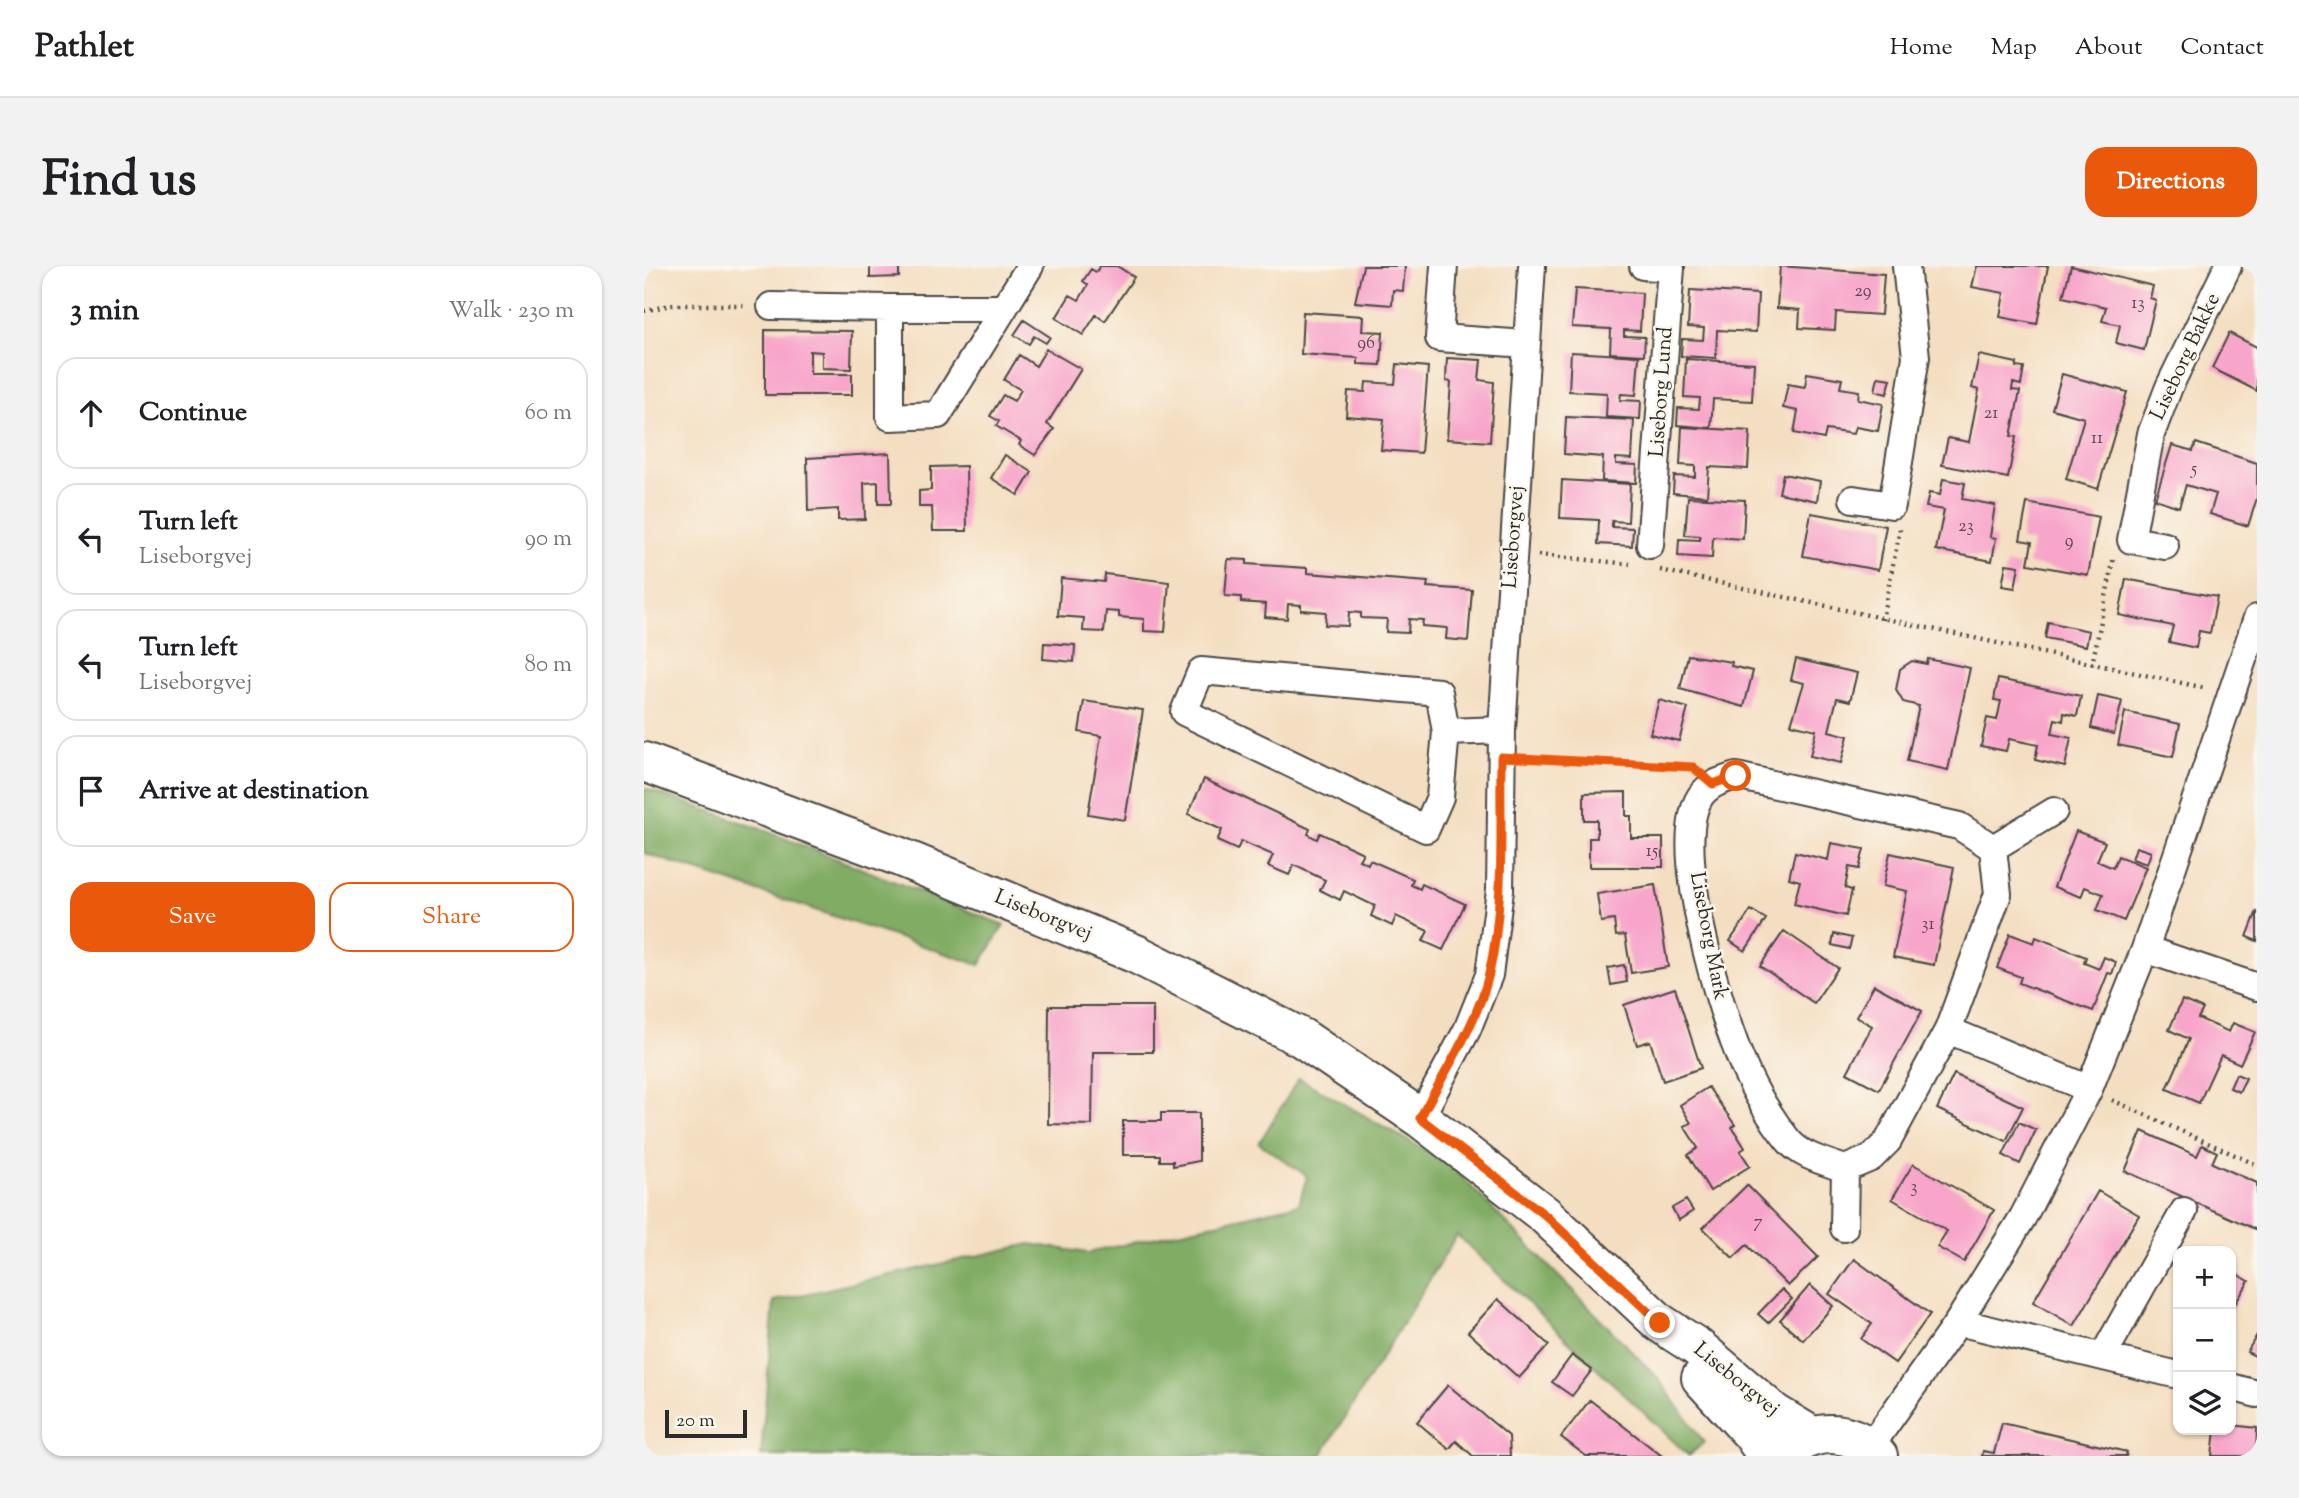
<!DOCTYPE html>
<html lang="en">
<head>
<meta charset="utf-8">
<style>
	body { margin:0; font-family:"Sorts Mill Goudy",serif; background:#f2f2f2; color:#202124 }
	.controls { position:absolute; right:21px; bottom:21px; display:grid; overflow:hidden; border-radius:14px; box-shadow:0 2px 5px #0004 }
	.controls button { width:63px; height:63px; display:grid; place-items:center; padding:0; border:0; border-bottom:2px solid #e0e0e0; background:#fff; color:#202124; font:35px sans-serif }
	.scale { position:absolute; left:21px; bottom:18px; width:82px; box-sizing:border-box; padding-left:7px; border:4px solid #2b2b2b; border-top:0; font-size:19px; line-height:24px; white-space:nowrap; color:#2b2b2b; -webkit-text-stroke:5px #fbf7ec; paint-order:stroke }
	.stop { position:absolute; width:21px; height:21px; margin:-16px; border:5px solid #ea580c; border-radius:50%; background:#fff }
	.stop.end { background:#ea580c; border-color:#fff; box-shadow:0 2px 7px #0008 }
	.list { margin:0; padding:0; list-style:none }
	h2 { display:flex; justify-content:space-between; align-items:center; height:91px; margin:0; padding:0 28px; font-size:30px }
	h2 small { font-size:23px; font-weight:400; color:#757577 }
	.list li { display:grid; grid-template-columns:46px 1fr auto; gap:21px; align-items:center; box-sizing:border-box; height:112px; margin:0 14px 14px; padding:0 14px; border:2px solid #e0e0e0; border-radius:21px }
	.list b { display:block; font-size:26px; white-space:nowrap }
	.list p { margin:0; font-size:23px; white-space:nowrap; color:#757577 }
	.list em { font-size:23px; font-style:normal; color:#757577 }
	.actions { display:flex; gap:14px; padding:21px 28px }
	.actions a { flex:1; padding:16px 0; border:2px solid #ea580c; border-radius:21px; text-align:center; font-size:24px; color:#ea580c }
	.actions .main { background:#ea580c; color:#fff }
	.icon { flex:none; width:38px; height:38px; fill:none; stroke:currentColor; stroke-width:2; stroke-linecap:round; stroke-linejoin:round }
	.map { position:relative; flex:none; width:1613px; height:1190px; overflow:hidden; border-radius:21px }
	header { display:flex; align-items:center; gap:42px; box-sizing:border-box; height:98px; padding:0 35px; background:#fff; border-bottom:2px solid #e0e0e0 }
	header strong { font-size:33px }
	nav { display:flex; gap:38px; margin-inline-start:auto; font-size:24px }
	.intro { display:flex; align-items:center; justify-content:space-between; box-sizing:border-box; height:168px; padding:0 42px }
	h1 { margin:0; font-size:49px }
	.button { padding:18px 32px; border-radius:21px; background:#ea580c; color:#fff; font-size:24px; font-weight:700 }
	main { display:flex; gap:42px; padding:0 42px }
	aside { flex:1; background:#fff; border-radius:21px; box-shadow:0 2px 5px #0004 }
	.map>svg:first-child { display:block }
	.forest { fill:#80ac63; stroke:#566c47; stroke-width:2 }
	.building { fill:#f8a5ca }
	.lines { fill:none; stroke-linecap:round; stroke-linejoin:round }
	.street-casing { stroke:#494642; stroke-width:30 }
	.secondary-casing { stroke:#494642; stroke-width:42 }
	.path { stroke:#494642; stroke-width:4.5; stroke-dasharray:2 5; stroke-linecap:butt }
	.street { stroke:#fff; stroke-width:26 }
	.secondary { stroke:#fff; stroke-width:38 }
	.route { stroke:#ea580c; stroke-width:9 }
	.labels { text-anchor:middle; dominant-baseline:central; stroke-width:5; stroke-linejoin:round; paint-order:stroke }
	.number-label { font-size:18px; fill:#5e4a53 }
	.street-label { font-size:21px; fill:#2b2b2b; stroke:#fbf7ec }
</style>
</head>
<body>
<header>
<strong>Pathlet</strong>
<nav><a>Home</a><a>Map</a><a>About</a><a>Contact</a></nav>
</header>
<div class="intro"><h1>Find us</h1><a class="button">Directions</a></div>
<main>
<aside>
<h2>3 min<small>Walk · 230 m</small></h2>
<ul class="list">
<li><svg class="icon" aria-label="ahead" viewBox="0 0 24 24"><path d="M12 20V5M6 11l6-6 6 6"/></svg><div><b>Continue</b></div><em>60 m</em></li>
<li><svg class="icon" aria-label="left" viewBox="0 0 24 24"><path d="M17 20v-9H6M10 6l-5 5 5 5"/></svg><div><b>Turn left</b><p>Liseborgvej</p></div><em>90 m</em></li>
<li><svg class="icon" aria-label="left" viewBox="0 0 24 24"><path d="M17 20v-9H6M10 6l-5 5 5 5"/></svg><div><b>Turn left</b><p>Liseborgvej</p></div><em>80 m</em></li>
<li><svg class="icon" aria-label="arrive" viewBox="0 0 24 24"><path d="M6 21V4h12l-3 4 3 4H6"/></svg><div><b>Arrive at destination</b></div></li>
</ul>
<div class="actions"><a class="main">Save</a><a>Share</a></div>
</aside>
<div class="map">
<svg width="1613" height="1190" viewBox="0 0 1613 1190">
	<rect width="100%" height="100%" fill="#fbf7ec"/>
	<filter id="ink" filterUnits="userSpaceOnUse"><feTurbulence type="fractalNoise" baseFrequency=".0143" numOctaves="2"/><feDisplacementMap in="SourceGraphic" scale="14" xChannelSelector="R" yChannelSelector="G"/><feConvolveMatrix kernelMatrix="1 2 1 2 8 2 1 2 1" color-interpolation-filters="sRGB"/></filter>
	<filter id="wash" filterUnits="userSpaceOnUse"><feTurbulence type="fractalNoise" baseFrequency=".00686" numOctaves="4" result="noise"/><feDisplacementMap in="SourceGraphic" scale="28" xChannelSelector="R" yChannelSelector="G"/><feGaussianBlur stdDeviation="1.57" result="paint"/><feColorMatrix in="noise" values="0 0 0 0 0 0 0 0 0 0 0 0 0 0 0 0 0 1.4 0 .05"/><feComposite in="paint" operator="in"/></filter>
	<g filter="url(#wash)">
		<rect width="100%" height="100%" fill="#f4dec1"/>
		<path class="forest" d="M 0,522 L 117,563 L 360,659 L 336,699 L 0,587 Z
			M 655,812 L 805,898 L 1013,1111 L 1060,1176 L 1045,1190 L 813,969 L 677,1190 L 117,1190 L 130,1035 L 386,978 L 444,987 L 655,938 L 663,910 L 615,877 Z"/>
		<g id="blocks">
			<path class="building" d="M 226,0 L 255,0 L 255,11 L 226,12 Z
				M 456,0 L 473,0 L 490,11 L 461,55 L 452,49 L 439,69 L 412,52 L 426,29 L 435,34 L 444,19 L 439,15 L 447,3 L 452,6 Z
				M 719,0 L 761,0 L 759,25 L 749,24 L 748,39 L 711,36 Z
				M 1136,0 L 1240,8 L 1237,49 L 1192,46 L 1191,64 L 1155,62 L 1156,44 L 1133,42 Z
				M 1333,0 L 1404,0 L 1393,58 L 1356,51 L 1360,27 L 1328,21 Z
				M 1427,0 L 1509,20 L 1506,32 L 1512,34 L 1500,84 L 1472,77 L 1476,59 L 1458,55 L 1462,41 L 1419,31 Z
				M 931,23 L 998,27 L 996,65 L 980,64 L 980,70 L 1001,71 L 1000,89 L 966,87 L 967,63 L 928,61 Z
				M 1046,24 L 1114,28 L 1112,66 L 1073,64 L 1072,92 L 1037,90 L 1038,73 L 1059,74 L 1060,62 L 1044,61 Z
				M 659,46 L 719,50 L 718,65 L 739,66 L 737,99 L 714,98 L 714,92 L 657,88 Z
				M 380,54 L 406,71 L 402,77 L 390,70 L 385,78 L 370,69 Z
				M 121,64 L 208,65 L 207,103 L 178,102 L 178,86 L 166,85 L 166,108 L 208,108 L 208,129 L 121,129 Z
				M 1585,67 L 1613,81 L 1613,125 L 1568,102 Z
				M 402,83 L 437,103 L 403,158 L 410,163 L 391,189 L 375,179 L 377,175 L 352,160 L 355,155 L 346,150 L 359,129 L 370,135 L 377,124 L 360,114 L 375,89 L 392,100 Z
				M 927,86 L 995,90 L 992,129 L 977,128 L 976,134 L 997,135 L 996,153 L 962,151 L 963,127 L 925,125 Z
				M 1335,89 L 1373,97 L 1372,101 L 1380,102 L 1377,119 L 1369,117 L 1368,124 L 1376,125 L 1367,170 L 1372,171 L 1364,212 L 1298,199 L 1304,172 L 1325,176 L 1335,124 L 1328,122 Z
				M 803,92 L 837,94 L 835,114 L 850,116 L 846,176 L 803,173 L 807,116 L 802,115 Z
				M 1042,93 L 1110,97 L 1108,135 L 1069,133 L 1067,162 L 1033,159 L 1034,142 L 1055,143 L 1056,132 L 1040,131 Z
				M 753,98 L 784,101 L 777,187 L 737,184 L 740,153 L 702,150 L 704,125 L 721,126 L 722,116 L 751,118 Z
				M 1163,107 L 1198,113 L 1196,122 L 1215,125 L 1214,133 L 1239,138 L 1234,165 L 1211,161 L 1209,168 L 1182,164 L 1180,173 L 1150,167 L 1154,145 L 1139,142 L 1144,118 L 1161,121 Z
				M 1418,108 L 1483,126 L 1454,223 L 1422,213 L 1440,152 L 1408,143 Z
				M 1234,111 L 1247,113 L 1243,128 L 1231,125 Z
				M 922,151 L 990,154 L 988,193 L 972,192 L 972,198 L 993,199 L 992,217 L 958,215 L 959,191 L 920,188 Z
				M 1038,161 L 1106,165 L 1104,203 L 1065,201 L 1063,230 L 1029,227 L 1030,210 L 1051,211 L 1051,200 L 1036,199 Z
				M 1552,177 L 1613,197 L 1613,232 L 1604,260 L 1566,248 L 1572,228 L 1542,219 L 1535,241 L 1511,233 L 1528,179 L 1549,185 Z
				M 246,187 L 247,238 L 234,238 L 234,216 L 220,217 L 221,253 L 194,254 L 194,243 L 164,245 L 163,192 Z
				M 361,189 L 388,206 L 374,229 L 347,212 Z
				M 322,200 L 323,265 L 289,265 L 288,241 L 275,241 L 275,225 L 287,224 L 287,201 Z
				M 1139,208 L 1176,215 L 1173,235 L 1135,227 Z
				M 1299,213 L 1321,217 L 1318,233 L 1351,239 L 1346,271 L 1352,272 L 1348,295 L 1292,284 L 1300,244 L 1282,241 L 1285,227 L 1296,229 Z
				M 918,214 L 986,218 L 984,256 L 968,255 L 968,261 L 989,262 L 988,280 L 954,278 L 955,254 L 916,252 Z
				M 1044,231 L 1101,234 L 1099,273 L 1069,271 L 1068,292 L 1034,290 L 1035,273 L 1056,274 L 1056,270 L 1041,269 Z
				M 1383,237 L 1455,251 L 1444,309 L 1384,298 L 1388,276 L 1376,274 Z
				M 1167,247 L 1242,260 L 1234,304 L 1159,290 Z
				M 584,293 L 603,294 L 603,298 L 663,302 L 663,307 L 784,316 L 783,321 L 828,324 L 824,375 L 802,373 L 803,362 L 778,360 L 779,354 L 765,353 L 764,367 L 742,366 L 743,353 L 717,352 L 717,347 L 705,346 L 704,360 L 681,359 L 682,346 L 657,344 L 657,339 L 644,338 L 643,353 L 621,351 L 622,338 L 597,336 L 597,331 L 581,330 Z
				M 1362,298 L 1375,300 L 1371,322 L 1358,320 Z
				M 461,308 L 525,316 L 521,366 L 500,365 L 500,353 L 475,351 L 475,346 L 462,345 L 460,366 L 439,365 L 440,352 L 414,350 L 417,312 L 460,316 Z
				M 1482,313 L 1573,331 L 1566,367 L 1555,365 L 1552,382 L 1525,376 L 1529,360 L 1475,349 Z
				M 1404,356 L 1445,365 L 1442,380 L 1401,372 Z
				M 400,377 L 431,379 L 430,396 L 399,393 Z
				M 1044,389 L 1088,396 L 1087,400 L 1109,405 L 1100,441 L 1036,423 Z
				M 1152,393 L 1213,407 L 1206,435 L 1193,432 L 1185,465 L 1204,470 L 1197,497 L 1166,490 L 1172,464 L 1147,458 L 1160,417 L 1147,414 Z
				M 1284,393 L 1326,402 L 1304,504 L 1263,495 L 1275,440 L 1259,436 L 1252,424 L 1256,403 L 1268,395 L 1283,398 Z
				M 1354,413 L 1437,430 L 1433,450 L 1420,447 L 1419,455 L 1411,453 L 1408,468 L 1427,472 L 1421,501 L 1391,494 L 1394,479 L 1365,473 L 1362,485 L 1337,480 L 1343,452 L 1353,454 L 1357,435 L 1350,434 Z
				M 1454,430 L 1478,435 L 1470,468 L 1447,462 Z
				M 1015,434 L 1044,442 L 1035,475 L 1006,468 Z
				M 440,435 L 499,444 L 481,554 L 444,548 L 457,470 L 435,466 Z
				M 1481,446 L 1536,458 L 1529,491 L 1474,479 Z
				M 560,513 L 666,563 L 664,568 L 673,573 L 676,567 L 719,587 L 715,594 L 724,598 L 726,594 L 769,613 L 767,619 L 776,623 L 778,618 L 821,638 L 799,684 L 779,675 L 784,665 L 752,650 L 748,660 L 727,650 L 731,640 L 700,625 L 696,634 L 676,624 L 681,614 L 650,599 L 645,609 L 624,600 L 629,589 L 597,575 L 593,584 L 573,575 L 578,564 L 544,548 Z
				M 982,526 L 982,550 L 987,550 L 987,572 L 1019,572 L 1019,601 L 945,601 L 945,572 L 953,572 L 953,554 L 940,554 L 940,527 Z
				M 1432,565 L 1461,576 L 1453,595 L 1469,602 L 1474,590 L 1502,601 L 1480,655 L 1453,644 L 1459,628 L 1441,621 L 1437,631 L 1410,621 Z
				M 1187,577 L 1220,583 L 1215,603 L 1205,601 L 1201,622 L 1208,624 L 1202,650 L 1150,638 L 1156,615 L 1145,612 L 1151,586 L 1184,594 Z
				M 1492,581 L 1507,586 L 1503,598 L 1488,593 Z
				M 1246,587 L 1310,601 L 1290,699 L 1249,691 L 1263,625 L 1239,620 Z
				M 1011,619 L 1024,701 L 987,707 L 981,669 L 972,670 L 970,654 L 957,656 L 953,628 Z
				M 1107,644 L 1122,653 L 1101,685 L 1086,675 Z
				M 1613,645 L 1613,675 L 1603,671 Z
				M 1140,665 L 1194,702 L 1170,737 L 1116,700 Z
				M 1190,668 L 1208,672 L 1205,683 L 1188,679 Z
				M 1366,668 L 1390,677 L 1392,671 L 1442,691 L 1440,697 L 1455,703 L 1460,691 L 1472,696 L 1468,708 L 1464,707 L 1449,745 L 1375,717 L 1377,711 L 1353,702 Z
				M 980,699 L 983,716 L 967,719 L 964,702 Z
				M 1230,719 L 1278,745 L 1235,824 L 1203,807 L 1228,760 L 1212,751 Z
				M 1031,722 L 1057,802 L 1019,815 L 1006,775 L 993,779 L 980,739 Z
				M 1538,734 L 1559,743 L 1554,752 L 1585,766 L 1589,757 L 1611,766 L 1596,798 L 1577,789 L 1555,837 L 1523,823 L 1545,773 L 1525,764 Z
				M 405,740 L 509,740 L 509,786 L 449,786 L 448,859 L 404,858 Z
				M 1310,808 L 1379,841 L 1362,875 L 1293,843 Z
				M 1592,808 L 1602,812 L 1595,826 L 1586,822 Z
				M 1064,821 L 1091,859 L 1088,861 L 1101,882 L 1096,885 L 1106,900 L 1066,925 L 1044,889 L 1054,882 L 1040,860 L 1047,857 L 1036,839 Z
				M 517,847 L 555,847 L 555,895 L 529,900 L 529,895 L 516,895 L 516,889 L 479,889 L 479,855 L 517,855 Z
				M 1375,856 L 1392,864 L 1376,898 L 1359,889 Z
				M 1498,865 L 1553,890 L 1558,879 L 1573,886 L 1568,897 L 1613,917 L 1613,964 L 1481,905 Z
				M 1269,898 L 1350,944 L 1320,996 L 1293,981 L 1303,965 L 1248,933 Z
				M 1103,919 L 1174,991 L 1144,1020 L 1103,979 L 1089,992 L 1059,962 Z
				M 1454,925 L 1495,949 L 1430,1060 L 1389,1036 Z
				M 1042,934 L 1049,945 L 1035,954 L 1028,942 Z
				M 1210,993 L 1286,1048 L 1251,1097 L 1217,1073 L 1228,1058 L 1185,1028 Z
				M 1587,1005 L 1605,1015 L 1587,1045 Z
				M 1166,1019 L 1189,1040 L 1159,1074 L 1136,1054 Z
				M 1138,1023 L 1148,1033 L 1124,1057 L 1114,1048 Z
				M 854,1033 L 905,1079 L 875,1112 L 824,1066 Z
				M 1613,1069 L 1613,1091 L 1603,1086 Z
				M 928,1089 L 948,1104 L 928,1130 L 908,1116 Z
				M 804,1119 L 865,1170 L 866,1190 L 829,1190 L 812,1175 L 805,1183 L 773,1156 Z
				M 946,1134 L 1018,1190 L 942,1190 L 917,1171 Z
				M 1358,1157 L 1483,1186 L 1482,1190 L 1338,1190 L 1339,1185 L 1350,1187 Z
				M 1587,1159 L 1613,1162 L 1612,1190 L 1568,1190 L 1571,1164 L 1587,1164 Z"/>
		</g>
	</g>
	<g filter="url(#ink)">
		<use href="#blocks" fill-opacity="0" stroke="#494642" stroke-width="2"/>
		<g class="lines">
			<g class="street-casing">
				<path id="street" d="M 800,0 L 795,72 L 883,78
					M 999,0 L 1027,2 L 1006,279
					M 127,40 L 246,42
					M 359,42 L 246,42 L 246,151 L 294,149 L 386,0
					M 1209,233 L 1248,239 L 1272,91 L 1262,0
					M 1521,280 L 1487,274 L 1507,168 L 1525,121 L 1584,0
					M 802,466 L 796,531 L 782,563 L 540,446 L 557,405 L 795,426 L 802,466 L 858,464
					M 1349,582 L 1410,545
					M 1501,683 L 1613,721
					M 1304,764 L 1244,875 L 1227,892 L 1201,903 C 1182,896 1156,890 1144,874 C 1128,854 1110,825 1100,801 C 1077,749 1025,580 1056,531 C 1064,518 1079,514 1092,510 L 1315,560 L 1349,582 L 1354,628 L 1304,764 L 1445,823
					M 776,852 L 823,764 L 845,709 L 856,624 L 858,464 L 888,0
					M 1200,962 L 1201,903
					M 1314,1056 L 1534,1109
					M 1459,1090 L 1540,945
					M 1587,1121 L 1613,1128
					M 1226,1181 L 1314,1056 L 1379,951 L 1445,823 L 1501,683 L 1613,352"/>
			</g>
			<g class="secondary-casing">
				<path id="secondary" d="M 0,496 L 251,589 L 492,688 L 658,772 L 776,852 L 901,949 L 1016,1057 L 1053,1081 L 1130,1147 L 1168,1170
					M 1057,1112 L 1108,1168 L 1123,1190
					M 1147,1184 C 1173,1159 1212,1165 1234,1190"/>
			</g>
			<path class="path" d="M 0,45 L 26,39 L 103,39
				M 894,289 L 986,298
				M 1016,304 L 1561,422
				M 1238,354 L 1256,263
				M 1448,399 L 1470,291
				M 882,492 L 1048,501
				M 1468,834 L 1613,899"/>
			<use href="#street" class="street"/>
			<use href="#secondary" class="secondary"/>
		</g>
	</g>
	<g class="lines" filter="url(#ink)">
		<path class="route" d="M 1016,1057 L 901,949 L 776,852 C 800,807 833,758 845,708 C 861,638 856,562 857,491 L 1049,501 L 1069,518 L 1092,510"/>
	</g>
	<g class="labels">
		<g class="number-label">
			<text x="1219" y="26">29</text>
			<text x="1494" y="38">13</text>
			<text x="722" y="78">96</text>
			<text x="1347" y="148">21</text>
			<text x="1453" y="173">11</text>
			<text x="1550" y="204">5</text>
			<text x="1322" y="261">23</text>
			<text x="1425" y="276">9</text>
			<text x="1008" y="586">15</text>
			<text x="1284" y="659">31</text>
			<text x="1270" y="922">3</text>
			<text x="1114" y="957">7</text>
		</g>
		<g class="street-label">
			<text transform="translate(1542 91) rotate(-65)">Liseborg Bakke</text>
			<text transform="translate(1018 126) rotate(-86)">Liseborg Lund</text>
			<text transform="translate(870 271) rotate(-86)">Liseborgvej</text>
			<text transform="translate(399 650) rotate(22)">Liseborgvej</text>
			<text transform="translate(1064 670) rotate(79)">Liseborg Mark</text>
			<text transform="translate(1092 1114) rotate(39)">Liseborgvej</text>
		</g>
	</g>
</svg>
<div class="controls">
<button>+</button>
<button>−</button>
<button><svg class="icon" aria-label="layers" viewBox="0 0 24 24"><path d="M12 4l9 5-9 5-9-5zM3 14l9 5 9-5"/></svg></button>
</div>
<div class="scale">20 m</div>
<div class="stop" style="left:1092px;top:510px"></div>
<div class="stop end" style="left:1016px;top:1057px"></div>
</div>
</main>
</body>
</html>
